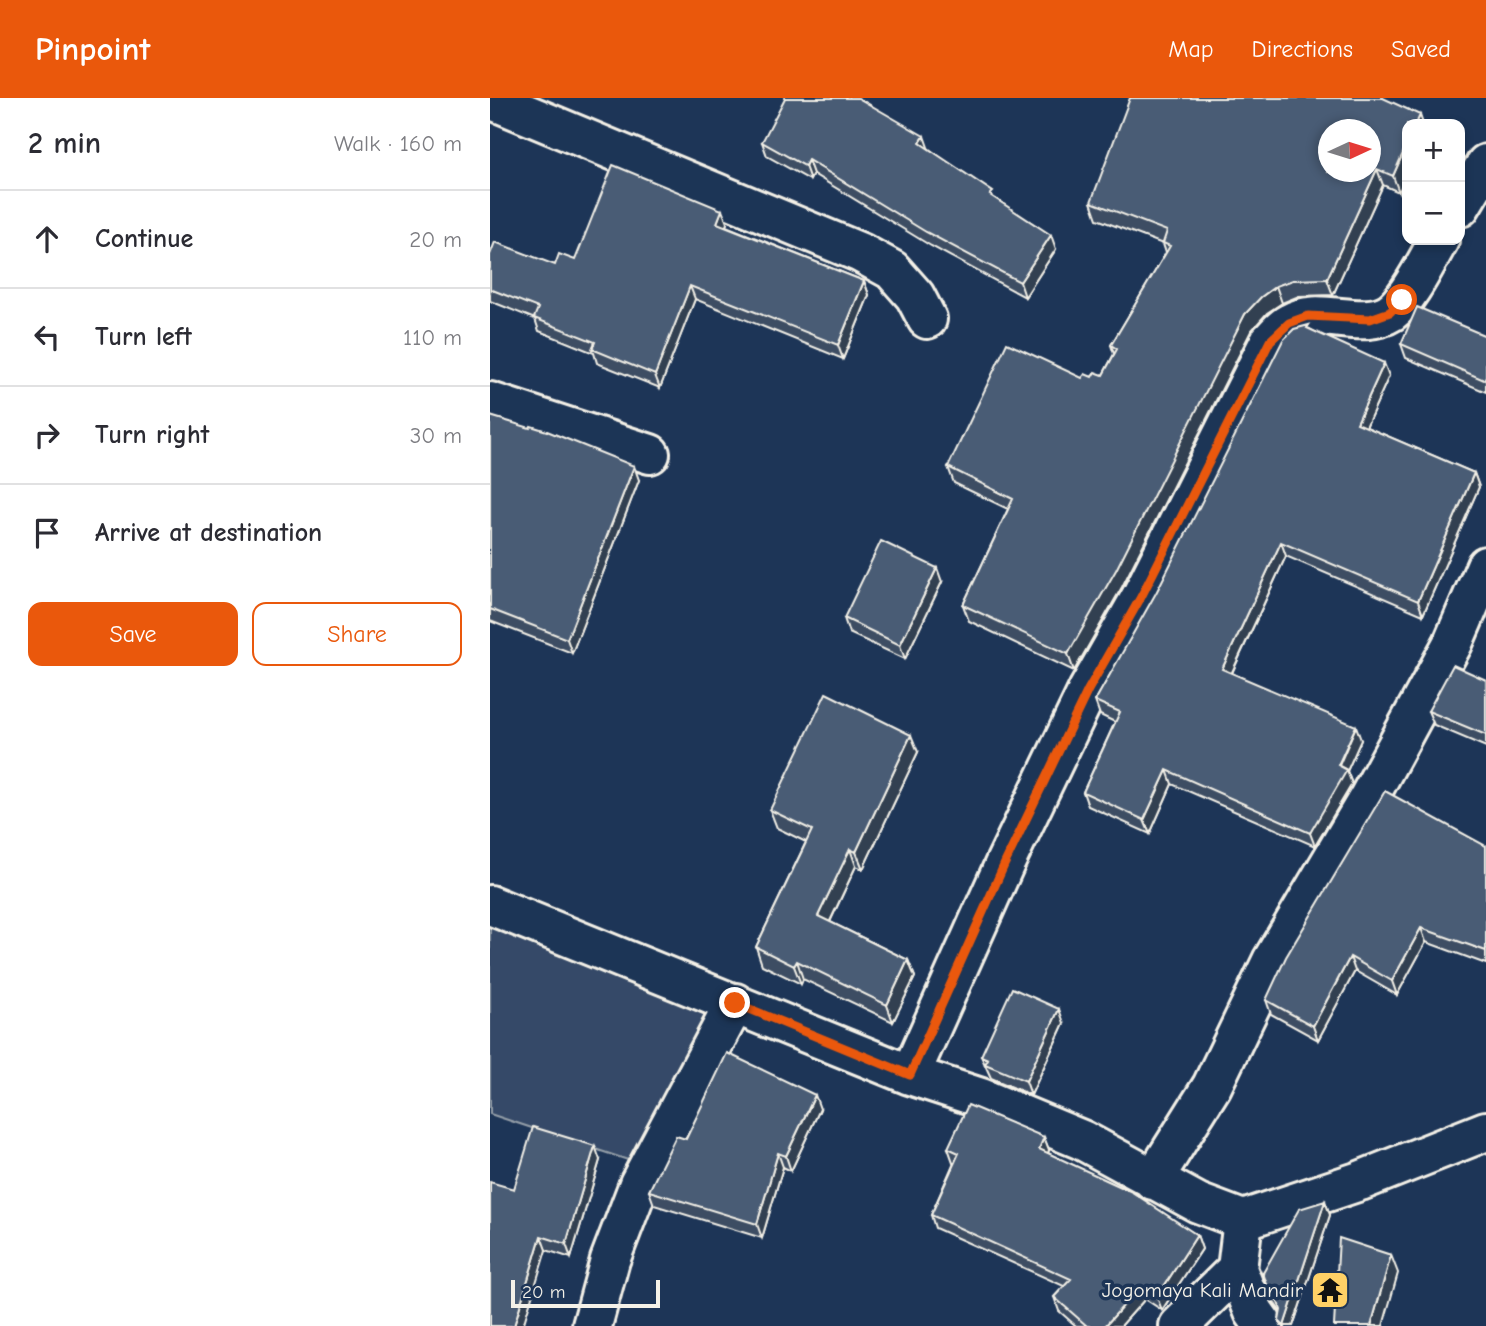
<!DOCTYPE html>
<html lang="en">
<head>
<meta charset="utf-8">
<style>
	body { margin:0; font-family:"Comic Neue",sans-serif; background:#f2f2f3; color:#2b2b33 }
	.controls { position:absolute; right:21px; top:21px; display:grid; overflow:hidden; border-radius:14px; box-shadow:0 4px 10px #0003 }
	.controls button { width:63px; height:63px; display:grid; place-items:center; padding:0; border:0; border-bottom:2px solid #e1e1e2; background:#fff; color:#2b2b33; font:35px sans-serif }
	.compass { position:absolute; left:828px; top:21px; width:63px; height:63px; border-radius:50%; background:#fff; box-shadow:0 4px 10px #0003; rotate:86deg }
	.scale { position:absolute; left:21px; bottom:18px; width:149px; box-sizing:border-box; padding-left:7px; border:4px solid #f4f1e8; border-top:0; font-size:19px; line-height:24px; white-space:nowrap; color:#f4f1e8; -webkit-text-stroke:5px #1d3557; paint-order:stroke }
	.stop { position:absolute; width:21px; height:21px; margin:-16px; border:5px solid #ea580c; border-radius:50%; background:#fff }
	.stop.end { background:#ea580c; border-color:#fff; box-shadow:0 2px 7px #0008 }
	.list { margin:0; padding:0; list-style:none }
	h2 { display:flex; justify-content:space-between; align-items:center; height:91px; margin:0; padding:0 28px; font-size:30px }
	h2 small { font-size:23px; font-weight:400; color:#7c7c81 }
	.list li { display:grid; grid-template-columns:46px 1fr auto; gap:21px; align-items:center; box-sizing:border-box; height:98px; padding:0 28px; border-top:2px solid #e1e1e2 }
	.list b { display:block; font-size:26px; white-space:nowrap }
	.list em { font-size:23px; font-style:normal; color:#7c7c81 }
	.actions { display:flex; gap:14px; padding:21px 28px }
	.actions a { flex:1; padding:16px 0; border:2px solid #ea580c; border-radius:14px; text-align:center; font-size:24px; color:#ea580c }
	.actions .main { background:#ea580c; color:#fff }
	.icon { flex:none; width:38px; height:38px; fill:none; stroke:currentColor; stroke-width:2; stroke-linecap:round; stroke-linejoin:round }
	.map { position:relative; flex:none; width:996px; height:1228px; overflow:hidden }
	header { display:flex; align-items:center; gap:42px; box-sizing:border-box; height:98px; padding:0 35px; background:#ea580c; color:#fff }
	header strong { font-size:33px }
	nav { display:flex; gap:38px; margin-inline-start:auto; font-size:24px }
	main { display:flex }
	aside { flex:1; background:#fff }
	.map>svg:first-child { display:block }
	.green { fill:#354a67; stroke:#949ea8; stroke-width:2 }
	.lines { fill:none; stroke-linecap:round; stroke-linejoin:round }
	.street-casing { stroke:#f4f1e8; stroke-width:44 }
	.street { stroke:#1d3557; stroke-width:38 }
	.wall { fill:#3e4e64; stroke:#f4f1e8; stroke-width:2 }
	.shaded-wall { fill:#324051; stroke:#f4f1e8; stroke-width:2 }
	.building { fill:#485b74; stroke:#f4f1e8; stroke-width:2; fill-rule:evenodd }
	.route { stroke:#ea580c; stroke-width:9 }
	.labels { text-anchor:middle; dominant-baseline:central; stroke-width:7; stroke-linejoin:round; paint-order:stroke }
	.poi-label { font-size:21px; fill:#f4f1e8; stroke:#1d3557; text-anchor:end }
</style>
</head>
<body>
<header>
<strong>Pinpoint</strong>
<nav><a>Map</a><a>Directions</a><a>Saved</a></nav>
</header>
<main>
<aside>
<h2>2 min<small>Walk · 160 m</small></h2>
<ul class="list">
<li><svg class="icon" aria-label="ahead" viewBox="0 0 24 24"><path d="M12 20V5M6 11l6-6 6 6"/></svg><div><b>Continue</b></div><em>20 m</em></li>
<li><svg class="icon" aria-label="left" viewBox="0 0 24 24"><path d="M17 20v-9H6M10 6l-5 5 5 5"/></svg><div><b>Turn left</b></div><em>110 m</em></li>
<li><svg class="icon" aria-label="right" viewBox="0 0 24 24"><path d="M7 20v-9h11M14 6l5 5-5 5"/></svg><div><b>Turn right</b></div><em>30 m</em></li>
<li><svg class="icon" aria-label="arrive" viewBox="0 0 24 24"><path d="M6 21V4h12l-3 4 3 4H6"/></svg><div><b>Arrive at destination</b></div></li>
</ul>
<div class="actions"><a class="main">Save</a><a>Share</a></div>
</aside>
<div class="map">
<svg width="996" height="1228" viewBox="0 0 996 1228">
	<rect width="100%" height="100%" fill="#1d3557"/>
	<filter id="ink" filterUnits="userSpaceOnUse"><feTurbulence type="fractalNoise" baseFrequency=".0143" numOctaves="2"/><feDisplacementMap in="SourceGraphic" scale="14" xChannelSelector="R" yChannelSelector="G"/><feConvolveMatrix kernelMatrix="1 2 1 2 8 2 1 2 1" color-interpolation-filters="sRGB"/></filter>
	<g filter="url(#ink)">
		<path class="green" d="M 0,818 L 219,912 L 144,1064 L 0,1016 Z"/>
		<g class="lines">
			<g class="street-casing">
				<path id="street" d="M 0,1 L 371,155 L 402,172 L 425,198 L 437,221
					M 970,109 L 996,66
					M 0,304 L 160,356
					M 0,807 L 420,977 L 515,765 L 598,592 L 651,499 L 780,243 C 786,237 792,229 800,225 C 830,207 871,233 901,214 C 919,201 937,162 949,142
					M 420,977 L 491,1000 L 592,1042 L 708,1105 L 753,1122 L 870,1083 L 996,1033
					M 663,1082 L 722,988 L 782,863 L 878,701 L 963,545 L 996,468
					M 747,1171 L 764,1214 L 774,1228
					M 102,1228 L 120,1162 L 149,1086 L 245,905
					M 689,1228 L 747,1171 L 753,1122"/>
			</g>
			<use href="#street" class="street"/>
		</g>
		<path class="wall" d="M 893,0 L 909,94 L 893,87 L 843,197 L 809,198 L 792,205 L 777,215 L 761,233 L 632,489 L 584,573 L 479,523 L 473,507 L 518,411 L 464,385 L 458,369 L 592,280 L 613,277 L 624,256 L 621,247 L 676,155 L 673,146 L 607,121 L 601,104 Z
			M 272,44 L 438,50 L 505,101 L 566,151 L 535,199 L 441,148 L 323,76 L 320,82 L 277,58 Z
			M 237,125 L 236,128 L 374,183 L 379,197 L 353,261 L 205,201 L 170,290 L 107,265 L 104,255 L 49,233 L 45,221 L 0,203 L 0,157 L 65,167 Z
			M 820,231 L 899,278 L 876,329 L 984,375 L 989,389 L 933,517 L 796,458 L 742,575 L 871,642 L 857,673 L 862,686 L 825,748 L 682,686 L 660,736 L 598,708 L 593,694 L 625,624 L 610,617 L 605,603 Z
			M 996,238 L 996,294 L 916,260 L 911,246 Z
			M 0,318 L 149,382 L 82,555 L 0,523 Z
			M 452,484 L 415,561 L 359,535 L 354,520 Z
			M 996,582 L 996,649 L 944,627 L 938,613 Z
			M 428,654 L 373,771 L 366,768 L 340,824 L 418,862 L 425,879 L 403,924 L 313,881 L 311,886 L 272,867 L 266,849 L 316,744 L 287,730 L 280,712 Z
			M 996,748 L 996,866 L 936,844 L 907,897 L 865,873 L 828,942 L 781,916 L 776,902 Z
			M 574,925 L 541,997 L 501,980 L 491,958 Z
			M 330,1011 L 301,1073 L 293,1069 L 272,1140 L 164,1107 L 159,1093 L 196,1041 Z
			M 554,1039 L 559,1052 L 558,1055 L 707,1137 L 712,1151 L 672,1212 L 655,1201 L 631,1228 L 586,1228 L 569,1213 L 564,1199 L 574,1188 L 445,1130 L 441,1117 L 464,1064 L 463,1064 L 458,1050 Z
			M 110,1062 L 81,1160 L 56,1152 L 24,1091 Z
			M 835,1103 L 840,1117 L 803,1228 L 791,1228 L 789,1223 L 790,1213 L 783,1203 L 773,1175 Z"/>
		<path class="shaded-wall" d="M 930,17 L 933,26 L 926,26 Z
			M 434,38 L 439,52 L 430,45 Z
			M 917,46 L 917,76 L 909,94 L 903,78 Z
			M 318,62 L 323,76 L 320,82 L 315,68 Z
			M 887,71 L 893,87 L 843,197 L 837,181 Z
			M 232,112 L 237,125 L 232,138 L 227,125 Z
			M 561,137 L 566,151 L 535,199 L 530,184 Z
			M 374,183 L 379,197 L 353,261 L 348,247 Z
			M 200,188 L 205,201 L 170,290 L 165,277 Z
			M 786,188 L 792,205 L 777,215 L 761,233 L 632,489 L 584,573 L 578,556 L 755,216 L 771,199 Z
			M 894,265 L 899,278 L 872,338 L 867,325 Z
			M 144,368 L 149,382 L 82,555 L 77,541 Z
			M 984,375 L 989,389 L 933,517 L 928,503 Z
			M 791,444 L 796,458 L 737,585 L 732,571 Z
			M 447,470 L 452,484 L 415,561 L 410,547 Z
			M 866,628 L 871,642 L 857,673 L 862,686 L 825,748 L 820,735 Z
			M 421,637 L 428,654 L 373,771 L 366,754 Z
			M 677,672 L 682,686 L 660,736 L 654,722 Z
			M 360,751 L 366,768 L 334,836 L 328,818 Z
			M 931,830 L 936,844 L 907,897 L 902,883 Z
			M 860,859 L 865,873 L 828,942 L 823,928 Z
			M 418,862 L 425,879 L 403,924 L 397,907 Z
			M 307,863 L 313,881 L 311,886 L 304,868 Z
			M 569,911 L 574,925 L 541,997 L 536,983 Z
			M 325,997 L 330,1011 L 301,1073 L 296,1058 Z
			M 554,1039 L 559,1052 L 554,1065 L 549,1051 Z
			M 105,1048 L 110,1062 L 81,1160 L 76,1146 Z
			M 288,1055 L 293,1069 L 272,1140 L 267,1126 Z
			M 835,1103 L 840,1117 L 803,1228 L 794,1228 Z
			M 707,1137 L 712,1151 L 672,1212 L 667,1199 Z
			M 51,1138 L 56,1152 L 33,1228 L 24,1228 Z
			M 901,1157 L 908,1175 L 893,1228 L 881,1228 Z
			M 651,1188 L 655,1201 L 631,1228 L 615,1228 Z"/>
		<path class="building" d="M 295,0 L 368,0 L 434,38 L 430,45 L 503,94 L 500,97 L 561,137 L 530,184 L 436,134 L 318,62 L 315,68 L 272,44 Z
			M 640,0 L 893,0 L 930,17 L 926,26 L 917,26 L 917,46 L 903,78 L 887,71 L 837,181 L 803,182 L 786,188 L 771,199 L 755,216 L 626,472 L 578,556 L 473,507 L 523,401 L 458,369 L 517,245 L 592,280 L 595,276 L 602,279 L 605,274 L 613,277 L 627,251 L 621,247 L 680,148 L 673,145 L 677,133 L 601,104 ZM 838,32 L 880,32 L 880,74 L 838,74 Z
			M 123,67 L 232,112 L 227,125 L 374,183 L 348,247 L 200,188 L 165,277 L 102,251 L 105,244 L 44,220 L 48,210 L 0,191 L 0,157 L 5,144 L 65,167 L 69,156 L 85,162 Z
			M 927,209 L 996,238 L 996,278 L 994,282 L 911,246 Z
			M 819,227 L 817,230 L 894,265 L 867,325 L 984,375 L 928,503 L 791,444 L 732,571 L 866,628 L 848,667 L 857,672 L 820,735 L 677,672 L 654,722 L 593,694 L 630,614 L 605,603 L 666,495 L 793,242 L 804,231 Z
			M 0,318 L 40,330 L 41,328 L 57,333 L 144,368 L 77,541 L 0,511 Z
			M 391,443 L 447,470 L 410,547 L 354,520 Z
			M 963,567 L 996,582 L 996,637 L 938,613 Z
			M 336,595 L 421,637 L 366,754 L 360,751 L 328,818 L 418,862 L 397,907 L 307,863 L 304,868 L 266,849 L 322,732 L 280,712 Z
			M 895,693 L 996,748 L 996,853 L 931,830 L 902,883 L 860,859 L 823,928 L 776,902 L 796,859 Z
			M 522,890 L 569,911 L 536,983 L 495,966 L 498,961 L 491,958 Z
			M 237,955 L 325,997 L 296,1058 L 288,1055 L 267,1126 L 159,1093 L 186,1038 L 196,1041 Z
			M 478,1007 L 554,1039 L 549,1051 L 642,1094 L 707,1137 L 667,1199 L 651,1188 L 615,1228 L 597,1228 L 564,1199 L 581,1181 L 441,1117 L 469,1055 L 458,1050 Z
			M 43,1029 L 105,1048 L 76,1146 L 51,1138 L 24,1228 L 0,1228 L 0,1084 L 24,1091 Z
			M 835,1103 L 794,1228 L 789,1223 L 791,1212 L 787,1202 L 778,1189 L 773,1175 L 809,1111 Z
			M 849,1140 L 901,1157 L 881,1228 L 844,1228 Z"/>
	</g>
	<g class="lines" filter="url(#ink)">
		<path class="route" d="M 245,905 L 420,977 L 515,765 L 598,592 L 651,499 L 780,243 L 799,225 L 818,218 L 880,221 L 900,214 L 912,202"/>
	</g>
	<defs>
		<g id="temple-square" transform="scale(2.0125)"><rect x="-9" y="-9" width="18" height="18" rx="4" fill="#ffd166" stroke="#1d3557"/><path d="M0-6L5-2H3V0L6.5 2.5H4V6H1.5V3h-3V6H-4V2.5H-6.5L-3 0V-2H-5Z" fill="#111"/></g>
	</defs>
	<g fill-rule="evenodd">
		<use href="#temple-square" x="840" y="1192"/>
	</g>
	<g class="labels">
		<g class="poi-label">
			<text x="813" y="1192">Jogomaya Kali Mandir</text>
		</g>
	</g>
</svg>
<div class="controls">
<button>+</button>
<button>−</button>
</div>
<svg class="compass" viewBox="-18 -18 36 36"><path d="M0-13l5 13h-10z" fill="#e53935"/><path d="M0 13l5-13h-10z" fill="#7c7c81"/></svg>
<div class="scale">20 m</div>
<div class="stop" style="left:912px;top:202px"></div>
<div class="stop end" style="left:245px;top:905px"></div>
</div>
</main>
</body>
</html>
